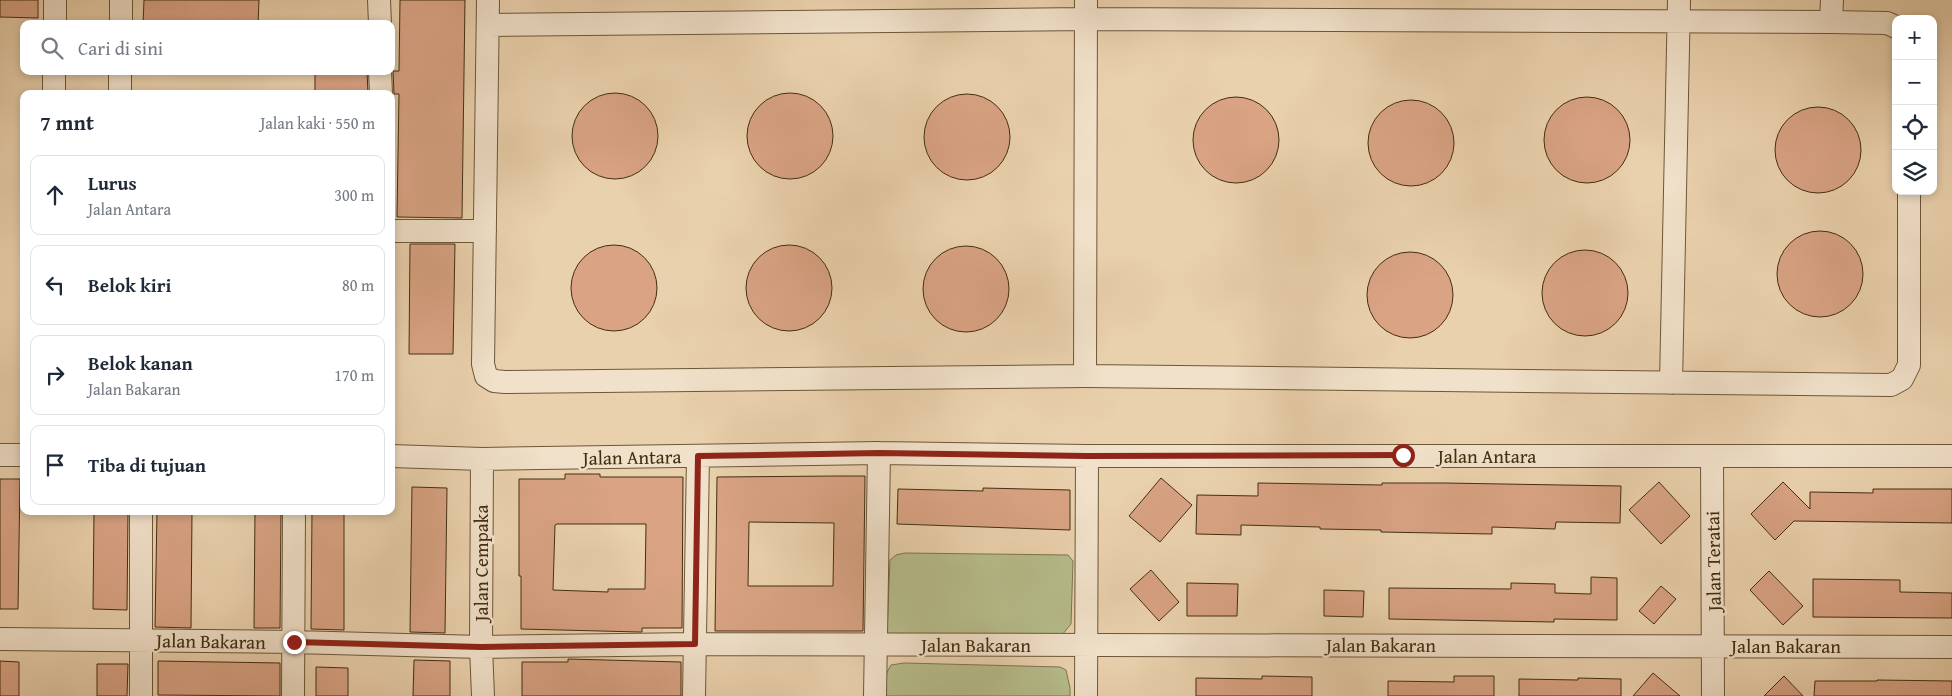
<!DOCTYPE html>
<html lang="id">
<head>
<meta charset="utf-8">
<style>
	body { margin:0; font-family:"Gentium Book Plus",serif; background:#f2f2f3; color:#1f2937 }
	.controls { position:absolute; right:15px; top:15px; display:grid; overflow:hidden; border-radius:10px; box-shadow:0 2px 8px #0003 }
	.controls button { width:45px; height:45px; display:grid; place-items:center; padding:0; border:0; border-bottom:1px solid #e0e1e3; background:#fff; color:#1f2937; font:25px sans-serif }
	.stop { position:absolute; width:15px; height:15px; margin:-11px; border:4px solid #8f2418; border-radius:50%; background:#fff }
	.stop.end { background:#8f2418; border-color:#fff; box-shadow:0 1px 5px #0008 }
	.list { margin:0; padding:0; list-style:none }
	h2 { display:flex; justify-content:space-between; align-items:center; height:65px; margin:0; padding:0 20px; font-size:21px }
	h2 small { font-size:16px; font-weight:400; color:#747a83 }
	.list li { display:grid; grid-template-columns:32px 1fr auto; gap:15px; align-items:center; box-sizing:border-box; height:80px; margin:0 10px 10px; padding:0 10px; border:1px solid #e0e1e3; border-radius:10px }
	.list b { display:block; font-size:19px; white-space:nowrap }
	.list p { margin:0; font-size:16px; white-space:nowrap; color:#747a83 }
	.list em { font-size:16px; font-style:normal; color:#747a83 }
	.icon { flex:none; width:28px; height:28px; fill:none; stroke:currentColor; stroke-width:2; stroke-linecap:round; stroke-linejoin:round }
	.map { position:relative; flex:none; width:1952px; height:696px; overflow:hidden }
	.search { position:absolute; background:#fff; box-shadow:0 2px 8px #0003; left:20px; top:20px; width:375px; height:55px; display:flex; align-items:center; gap:12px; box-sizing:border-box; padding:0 18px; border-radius:10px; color:#747a83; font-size:19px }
	.panel { position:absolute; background:#fff; box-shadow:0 2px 8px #0003; left:20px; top:90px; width:375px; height:425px; border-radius:10px }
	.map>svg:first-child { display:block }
	.green { fill:#b6bc8b; stroke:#7c754e }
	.building { fill:#d9a384; stroke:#422e11; fill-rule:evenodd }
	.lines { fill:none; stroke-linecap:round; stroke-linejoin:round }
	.minor-casing { stroke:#6c5738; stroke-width:24 }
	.minor { stroke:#f1e1ca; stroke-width:22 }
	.route { stroke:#8f2418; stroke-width:6 }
	.labels { text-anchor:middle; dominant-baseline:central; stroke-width:5; stroke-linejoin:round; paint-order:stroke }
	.street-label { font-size:19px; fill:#422e11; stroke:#f1e1ca }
</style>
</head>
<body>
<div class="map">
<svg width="1952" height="696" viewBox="0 0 1952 696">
	<rect width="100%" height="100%" fill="#ead1ad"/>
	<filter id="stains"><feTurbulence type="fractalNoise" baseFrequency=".004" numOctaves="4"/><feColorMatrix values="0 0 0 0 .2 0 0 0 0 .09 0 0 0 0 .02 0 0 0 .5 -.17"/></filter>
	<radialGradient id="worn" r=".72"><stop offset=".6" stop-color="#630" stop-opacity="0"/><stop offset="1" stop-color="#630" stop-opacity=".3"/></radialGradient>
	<path class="green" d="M 905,553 L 1068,555 L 1073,561 L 1071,624 L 1062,635 L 887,634 L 890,560 L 896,555 Z
		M 904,663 L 1060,667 L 1066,670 L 1070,688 L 1070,696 L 883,696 C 884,684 884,676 891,665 Z"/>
	<path class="building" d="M 0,0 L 38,0 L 38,18 L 0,17 Z
		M 144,0 L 259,0 L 258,24 L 143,24 Z
		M 400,0 L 465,0 L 462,218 L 397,217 L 399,94 L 394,94 L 393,71 L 399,71 Z
		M 315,71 L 367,71 L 368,94 L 315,94 Z
		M572 136a43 43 0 1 1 86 0a43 43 0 1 1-86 0Z
		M747 136a43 43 0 1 1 86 0a43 43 0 1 1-86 0Z
		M924 137a43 43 0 1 1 86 0a43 43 0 1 1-86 0Z
		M1193 140a43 43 0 1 1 86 0a43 43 0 1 1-86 0Z
		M1544 140a43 43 0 1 1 86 0a43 43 0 1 1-86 0Z
		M1368 143a43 43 0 1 1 86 0a43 43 0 1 1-86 0Z
		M1775 150a43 43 0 1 1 86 0a43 43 0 1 1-86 0Z
		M1777 274a43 43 0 1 1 86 0a43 43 0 1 1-86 0Z
		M 410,244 L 455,244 L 453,354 L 409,354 Z
		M571 288a43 43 0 1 1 86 0a43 43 0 1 1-86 0Z
		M746 288a43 43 0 1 1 86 0a43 43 0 1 1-86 0Z
		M923 289a43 43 0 1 1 86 0a43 43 0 1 1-86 0Z
		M1542 293a43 43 0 1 1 86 0a43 43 0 1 1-86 0Z
		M1367 295a43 43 0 1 1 86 0a43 43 0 1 1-86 0Z
		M 565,474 L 600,474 L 600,477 L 683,477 L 682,628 L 642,628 L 642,632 L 640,632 L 521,629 L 521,576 L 519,576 L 519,479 L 565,479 ZM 557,524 L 646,524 L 645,589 L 608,589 L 608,592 L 553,590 L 555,525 Z
		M 837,476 L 865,476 L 863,631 L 715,631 L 717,477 ZM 749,522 L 834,523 L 833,586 L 748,586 Z
		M 1161,478 L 1192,505 L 1160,542 L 1129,516 Z
		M 0,479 L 20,479 L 18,609 L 0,609 Z
		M 1659,482 L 1690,516 L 1661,544 L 1629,510 Z
		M 1783,482 L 1810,509 L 1810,492 L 1873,493 L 1873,489 L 1952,489 L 1952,523 L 1794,521 L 1775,540 L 1751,514 Z
		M 1258,483 L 1382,485 L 1382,483 L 1444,483 L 1621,486 L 1620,523 L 1556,522 L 1555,529 L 1492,527 L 1492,534 L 1381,532 L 1381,530 L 1320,529 L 1320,527 L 1241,525 L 1241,535 L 1196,534 L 1197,495 L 1258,496 Z
		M 412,487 L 447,488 L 445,633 L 410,632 Z
		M 983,488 L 1070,490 L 1070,530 L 897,524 L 898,489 L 983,491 Z
		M 94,511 L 128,511 L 127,610 L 93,609 Z
		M 157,511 L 192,511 L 191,628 L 155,627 Z
		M 255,511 L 281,511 L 280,628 L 254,628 Z
		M 312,511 L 344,511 L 344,630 L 311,629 Z
		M 1151,570 L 1179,602 L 1159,621 L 1130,589 Z
		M 1769,571 L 1803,606 L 1783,625 L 1750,590 Z
		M 1591,577 L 1617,578 L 1617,620 L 1554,619 L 1554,622 L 1389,619 L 1389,588 L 1511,589 L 1511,583 L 1555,584 L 1555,593 L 1591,594 Z
		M 1813,579 L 1900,580 L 1900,592 L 1952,593 L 1952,618 L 1813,617 Z
		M 1187,583 L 1238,584 L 1237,616 L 1187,616 Z
		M 1661,586 L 1676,599 L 1654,624 L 1639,611 Z
		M 1324,590 L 1364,591 L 1363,617 L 1324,616 Z
		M 568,659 L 681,662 L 681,696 L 522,696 L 522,662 L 568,662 Z
		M 414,660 L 450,661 L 450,696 L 413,696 Z
		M 0,661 L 19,662 L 19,696 L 0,696 Z
		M 158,661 L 280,663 L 280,696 L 158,695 Z
		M 97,664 L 128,664 L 127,696 L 97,696 Z
		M 316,667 L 348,668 L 348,696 L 316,696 Z
		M 1653,673 L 1680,696 L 1633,696 Z
		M 1262,676 L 1312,677 L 1312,696 L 1196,696 L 1196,678 L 1262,679 Z
		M 1454,676 L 1494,676 L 1494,696 L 1388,696 L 1388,681 L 1454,682 Z
		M 1784,676 L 1803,696 L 1764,696 Z
		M 1578,678 L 1621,679 L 1621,696 L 1519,696 L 1519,679 L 1578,680 Z
		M 1877,680 L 1952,681 L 1952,696 L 1814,696 L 1815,681 L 1877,681 Z"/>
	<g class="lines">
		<g class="minor-casing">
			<path id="minor" d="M 379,0 L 380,24
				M 488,0 L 483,364 L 486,376 L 494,381 L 505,382 L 1085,376 L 1891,385 L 1902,379 L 1909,365 L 1909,191
				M 1831,22 L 1832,0
				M 55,24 L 55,0
				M 121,24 L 121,0
				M 488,25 L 1085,19 L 1831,22 L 1887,23 L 1896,27
				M 380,71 L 381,94
				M 54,94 L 54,71
				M 120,94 L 120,71
				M 391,231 L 485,231
				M 1085,376 L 1086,0
				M 1671,383 L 1679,0
				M 0,455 L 24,455
				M 391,456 L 482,459 L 879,453 L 1087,456 L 1952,456
				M 1712,457 L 1713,696
				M 482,459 L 481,647 L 483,696
				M 141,511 L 141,696
				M 0,639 L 294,642 L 481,647 L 695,644 L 1952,647
				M 293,696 L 294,511
				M 694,696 L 698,456
				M 875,696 L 879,453
				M 1086,696 L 1087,456"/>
		</g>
		<use href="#minor" class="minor"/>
	</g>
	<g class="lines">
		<path class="route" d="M 294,642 L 481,647 L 695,644 L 698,456 L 879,453 L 1087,456 L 1403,455"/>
	</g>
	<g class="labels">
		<g class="street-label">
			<text x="1487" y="456">Jalan Antara</text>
			<text transform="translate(632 457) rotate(-1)">Jalan Antara</text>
			<text transform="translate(1713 561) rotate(-91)">Jalan Teratai</text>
			<text transform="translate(481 563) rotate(-90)">Jalan Cempaka</text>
			<text transform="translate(211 641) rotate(1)">Jalan Bakaran</text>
			<text x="976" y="645">Jalan Bakaran</text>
			<text x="1381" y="645">Jalan Bakaran</text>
			<text x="1786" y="646">Jalan Bakaran</text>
		</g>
	</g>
	<rect width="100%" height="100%" filter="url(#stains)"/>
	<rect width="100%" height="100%" fill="url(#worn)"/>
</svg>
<div class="controls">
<button>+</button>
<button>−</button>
<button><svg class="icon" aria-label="locate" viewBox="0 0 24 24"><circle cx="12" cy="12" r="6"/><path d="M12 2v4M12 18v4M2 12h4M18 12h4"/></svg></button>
<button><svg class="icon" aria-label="layers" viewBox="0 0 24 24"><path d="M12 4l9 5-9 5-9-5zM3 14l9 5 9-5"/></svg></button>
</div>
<div class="stop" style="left:1403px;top:455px"></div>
<div class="stop end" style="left:294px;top:642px"></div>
<div class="search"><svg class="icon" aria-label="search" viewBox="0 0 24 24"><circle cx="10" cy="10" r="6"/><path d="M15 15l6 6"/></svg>Cari di sini</div>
<section class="panel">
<h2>7 mnt<small>Jalan kaki · 550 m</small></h2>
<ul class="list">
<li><svg class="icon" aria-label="ahead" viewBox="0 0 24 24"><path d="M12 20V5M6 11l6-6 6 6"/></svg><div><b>Lurus</b><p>Jalan Antara</p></div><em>300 m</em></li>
<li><svg class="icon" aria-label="left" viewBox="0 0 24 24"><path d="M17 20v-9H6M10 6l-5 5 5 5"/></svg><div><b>Belok kiri</b></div><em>80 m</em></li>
<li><svg class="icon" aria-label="right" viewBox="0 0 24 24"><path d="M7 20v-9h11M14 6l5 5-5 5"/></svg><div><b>Belok kanan</b><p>Jalan Bakaran</p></div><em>170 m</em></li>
<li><svg class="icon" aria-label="arrive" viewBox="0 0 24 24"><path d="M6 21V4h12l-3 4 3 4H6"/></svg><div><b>Tiba di tujuan</b></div></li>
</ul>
</section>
</div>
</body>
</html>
